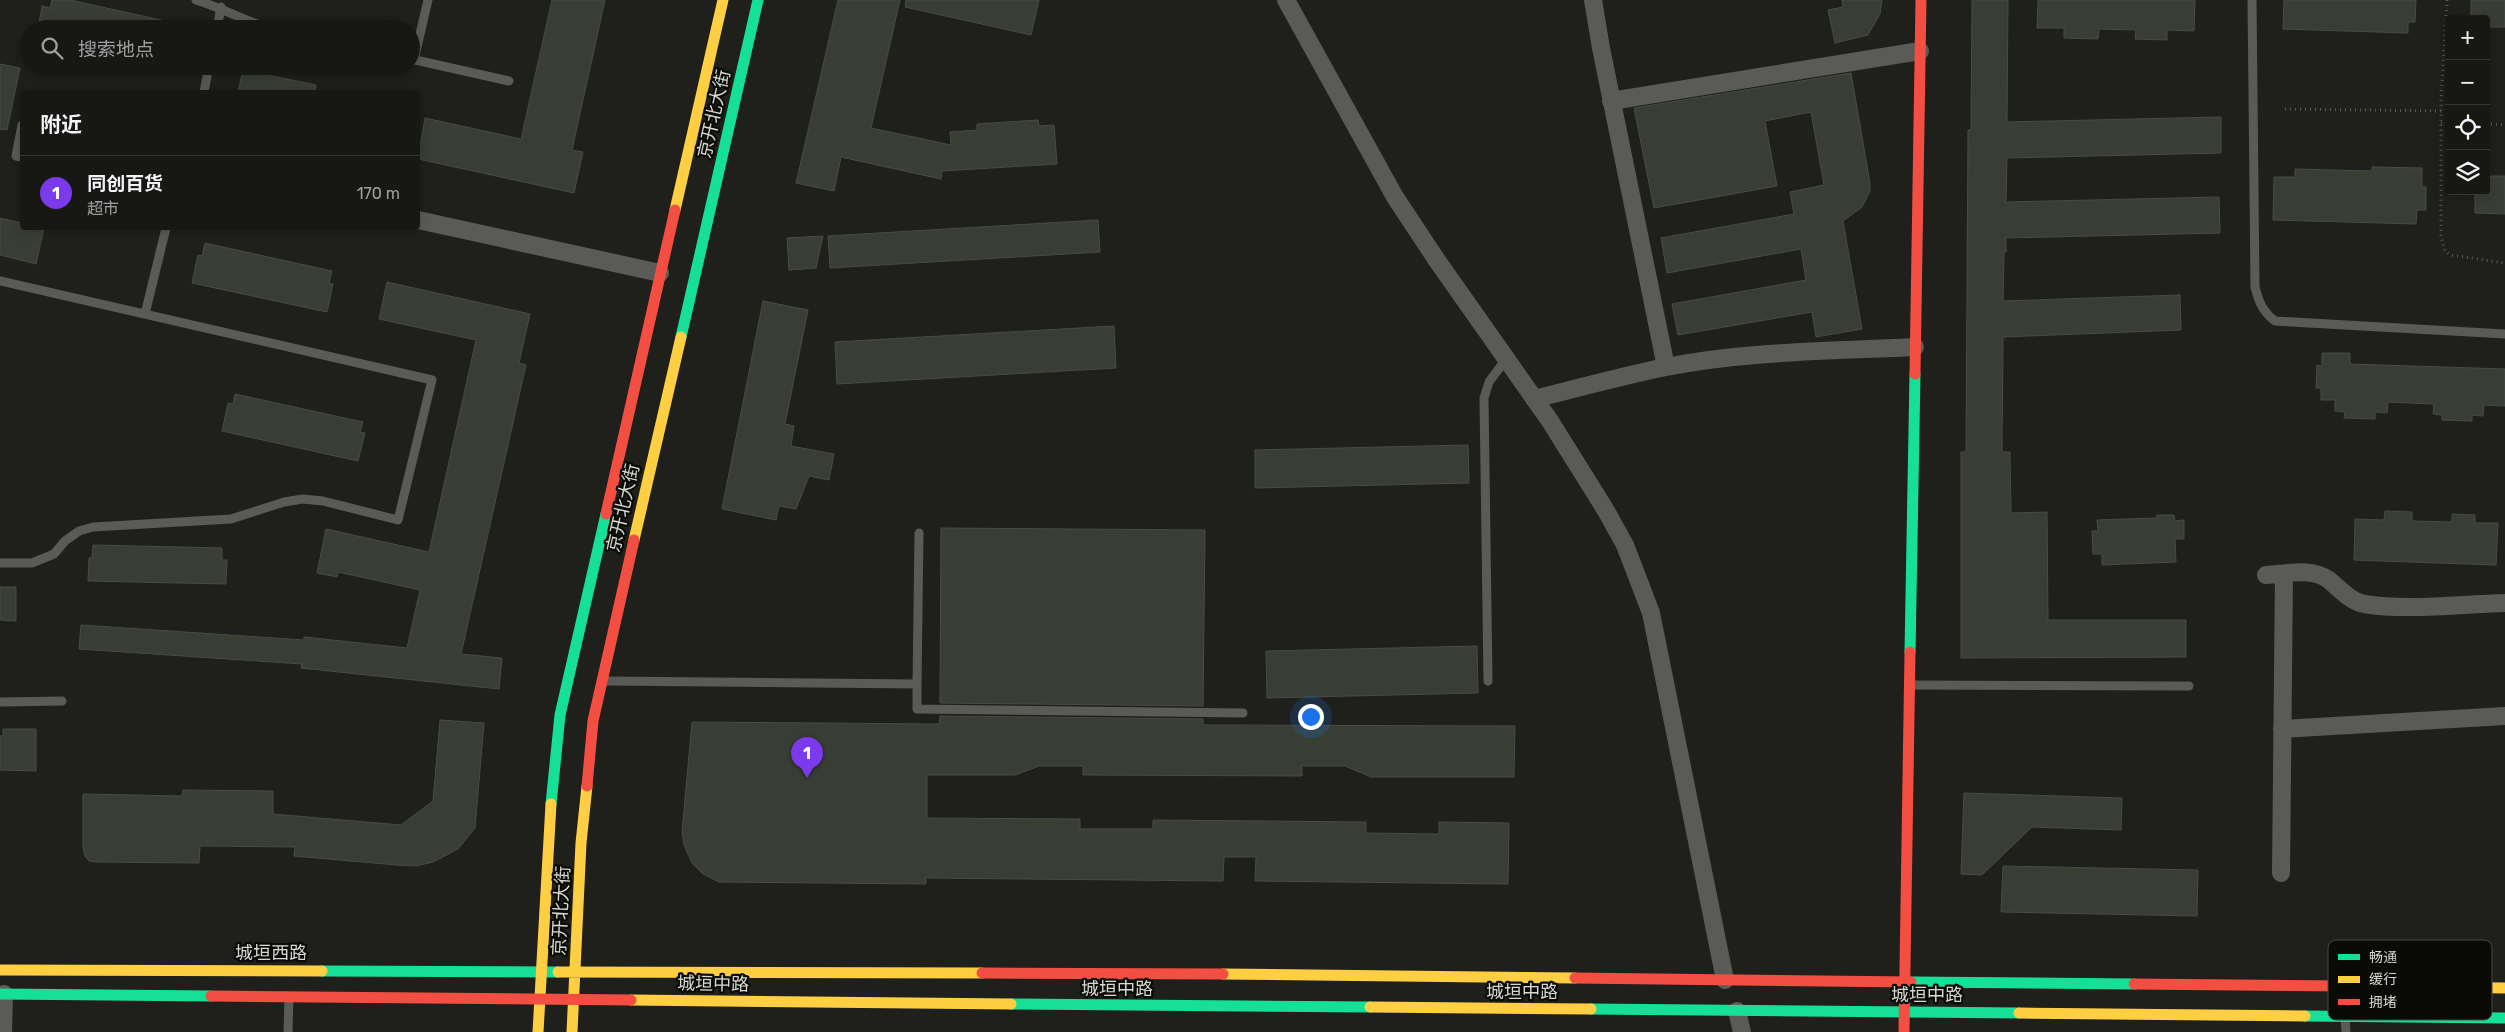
<!DOCTYPE html>
<html lang="zh">
<head>
<meta charset="utf-8">
<style>
	body { margin:0; font-family:Rubik,"Noto Sans SC",sans-serif; background:#20201d; color:#f1f3f6 }
	.controls { position:absolute; right:15px; top:15px; display:grid; overflow:hidden; border-radius:5px; box-shadow:0 2px 12px #0003 }
	.controls button { width:45px; height:45px; display:grid; place-items:center; padding:0; border:0; border-bottom:1px solid #363634; background:#171714; color:#f1f3f6; font:25px sans-serif }
	.you { position:absolute; left:1310px; top:716px; width:18px; height:18px; margin:-12px; border:4px solid #fff; border-radius:50%; background:#1a73e8; box-shadow:0 0 0 8px #1a73e833 }
	.badge { display:grid; place-items:center; width:32px; height:32px; border-radius:50%; background:#7c3aed; color:#fff; font-size:16px; font-weight:700 }
	.pin { position:absolute; translate:-50% -41px; filter:drop-shadow(0 1px 2px #0008) }
	.pin::after { content:''; position:absolute; top:26px; width:18px; height:15px; background:inherit; clip-path:polygon(0 0,100% 0,50% 100%) }
	.list { margin:0; padding:0; list-style:none }
	h2 { display:flex; justify-content:space-between; align-items:center; height:65px; margin:0; padding:0 20px; font-size:21px }
	h2 small { font-size:16px; font-weight:400; color:#9e9fa0 }
	.list li { display:grid; grid-template-columns:32px 1fr auto; gap:15px; align-items:center; box-sizing:border-box; height:75px; padding:0 20px; border-top:1px solid #363634 }
	.list b { display:block; font-size:19px; white-space:nowrap }
	.list p { margin:0; font-size:16px; white-space:nowrap; color:#9e9fa0 }
	.list em { font-size:16px; font-style:normal; color:#9e9fa0 }
	.icon { flex:none; width:28px; height:28px; fill:none; stroke:currentColor; stroke-width:2; stroke-linecap:round; stroke-linejoin:round }
	.map { position:relative; flex:none; width:2505px; height:1032px; overflow:hidden }
	.search { position:absolute; background:#171714; box-shadow:0 2px 12px #0003; left:20px; top:20px; width:400px; height:55px; display:flex; align-items:center; gap:12px; box-sizing:border-box; padding:0 18px; border-radius:28px; color:#9e9fa0; font-size:19px }
	.panel { position:absolute; background:#171714; box-shadow:0 2px 12px #0003; left:20px; top:90px; width:400px; height:140px; border-radius:5px }
	.map>svg:first-child { display:block }
	.building { fill:#393e34; stroke:#4a4a48 }
	.lines { fill:none; stroke-linecap:round; stroke-linejoin:round }
	.path { stroke:#5a5a58; stroke-width:3; stroke-dasharray:1 4; stroke-linecap:butt }
	.lane { stroke:#5a5a57; stroke-width:9 }
	.street { stroke:#5a5a57; stroke-width:18 }
	.fast { stroke:#16e098; stroke-width:11 }
	.slow { stroke:#ffcf43; stroke-width:11 }
	.jam { stroke:#f24e42; stroke-width:11 }
	.labels { text-anchor:middle; dominant-baseline:central; stroke-width:4.5; stroke-linejoin:round; paint-order:stroke }
	.street-label { font-size:18px; fill:#d9d9d4; stroke:#0a0a07 }
	.key { fill:#0a0a07; stroke:#484844; stroke-width:1 }
	.key-label { font-size:14px; fill:#d9d9d4 }
</style>
</head>
<body>
<div class="map">
<svg width="2505" height="1032" viewBox="0 0 2505 1032">
	<rect width="100%" height="100%" fill="#1f1f1b"/>
	<path class="building" d="M 52,0 L 70,0 L 170,22 L 169,29 L 38,29 L 42,6 L 50,8 Z
		M 552,0 L 605,0 L 572,150 L 583,152 L 574,193 L 418,159 L 425,118 L 521,139 Z
		M 838,0 L 900,0 L 871,128 L 951,145 L 950,132 L 977,130 L 977,124 L 1038,120 L 1039,126 L 1054,125 L 1057,164 L 942,171 L 941,179 L 841,157 L 834,191 L 796,183 Z
		M 906,0 L 1039,0 L 1031,35 L 905,7 Z
		M 1842,0 L 1882,0 L 1880,14 L 1868,35 L 1835,43 L 1828,10 L 1843,7 Z
		M 1972,0 L 2008,0 L 2007,122 L 2221,117 L 2221,153 L 2007,158 L 2006,202 L 2219,197 L 2220,233 L 2006,238 L 2006,252 L 2004,252 L 2003,301 L 2180,295 L 2181,330 L 2003,337 L 2002,452 L 2010,452 L 2011,513 L 2047,512 L 2048,620 L 2186,620 L 2186,657 L 1961,658 L 1961,452 L 1966,452 L 1968,130 L 1971,130 Z
		M 2038,0 L 2195,0 L 2194,31 L 2167,30 L 2167,40 L 2135,39 L 2136,30 L 2099,29 L 2098,39 L 2064,38 L 2064,28 L 2037,28 Z
		M 2284,0 L 2416,0 L 2415,22 L 2408,22 L 2408,33 L 2283,29 Z
		M 2471,0 L 2505,0 L 2505,27 L 2486,27 L 2486,19 L 2471,19 Z
		M 0,64 L 20,68 L 7,130 L 0,129 Z
		M 243,70 L 316,85 L 315,92 L 238,92 Z
		M 1851,73 L 1870,183 L 1870,191 L 1862,207 L 1843,221 L 1862,329 L 1816,337 L 1812,312 L 1678,335 L 1672,304 L 1806,280 L 1801,249 L 1667,273 L 1661,238 L 1794,214 L 1790,192 L 1824,185 L 1811,112 L 1765,121 L 1777,186 L 1654,208 L 1634,108 Z
		M 2372,167 L 2422,168 L 2422,187 L 2426,187 L 2426,210 L 2417,210 L 2416,224 L 2273,220 L 2274,177 L 2295,177 L 2295,169 L 2372,171 Z
		M 2486,176 L 2505,176 L 2505,214 L 2475,213 L 2475,191 L 2486,191 Z
		M 0,218 L 22,223 L 22,228 L 44,228 L 36,264 L 0,255 Z
		M 1098,220 L 1100,252 L 830,268 L 828,236 Z
		M 823,236 L 816,268 L 789,270 L 787,238 Z
		M 205,243 L 332,271 L 329,283 L 333,284 L 327,312 L 192,283 L 198,255 L 202,256 Z
		M 387,282 L 530,314 L 519,363 L 526,365 L 461,654 L 502,658 L 499,689 L 301,668 L 302,664 L 79,649 L 81,625 L 304,640 L 304,637 L 407,648 L 420,590 L 338,572 L 337,577 L 317,573 L 326,529 L 429,552 L 476,340 L 379,319 Z
		M 763,301 L 808,310 L 785,424 L 794,426 L 791,446 L 834,454 L 829,480 L 809,476 L 796,509 L 779,506 L 776,520 L 722,509 Z
		M 1114,326 L 1116,368 L 837,384 L 835,342 Z
		M 2322,353 L 2350,353 L 2350,364 L 2505,369 L 2505,406 L 2484,405 L 2483,416 L 2472,415 L 2472,421 L 2442,420 L 2442,415 L 2433,414 L 2434,404 L 2388,402 L 2387,413 L 2375,412 L 2375,419 L 2344,418 L 2345,412 L 2335,411 L 2335,400 L 2321,400 L 2321,388 L 2316,388 L 2317,365 L 2322,366 Z
		M 235,394 L 363,422 L 360,432 L 365,433 L 358,461 L 222,431 L 228,403 L 233,404 Z
		M 1468,445 L 1469,483 L 1255,488 L 1255,450 Z
		M 2385,511 L 2412,512 L 2412,521 L 2452,522 L 2452,514 L 2475,515 L 2475,523 L 2498,523 L 2496,565 L 2354,560 L 2355,519 L 2384,520 Z
		M 2157,515 L 2174,515 L 2175,521 L 2184,520 L 2184,539 L 2175,539 L 2176,562 L 2102,565 L 2102,554 L 2093,554 L 2092,531 L 2098,531 L 2097,520 L 2157,518 Z
		M 941,528 L 1205,530 L 1203,706 L 940,703 Z
		M 93,545 L 222,548 L 222,560 L 227,560 L 226,584 L 88,581 L 89,558 L 92,558 Z
		M 0,587 L 16,587 L 16,621 L 0,620 Z
		M 1477,646 L 1478,693 L 1267,698 L 1266,651 Z
		M 940,716 L 1203,719 L 1203,725 L 1515,726 L 1514,777 L 1371,777 L 1345,766 L 1302,766 L 1302,776 L 1083,775 L 1083,766 L 1039,766 L 1015,775 L 927,775 L 927,818 L 1080,819 L 1080,829 L 1153,829 L 1153,820 L 1366,822 L 1366,833 L 1439,834 L 1439,822 L 1509,823 L 1508,884 L 1255,881 L 1256,857 L 1224,857 L 1223,881 L 926,878 L 926,884 L 719,882 L 703,874 L 692,863 L 684,845 L 682,832 L 692,722 L 939,724 Z
		M 440,720 L 484,723 L 475,828 L 458,849 L 433,862 L 416,866 L 397,865 L 294,856 L 295,847 L 200,846 L 199,863 L 95,862 L 89,861 L 85,856 L 83,847 L 83,794 L 182,796 L 183,790 L 273,791 L 273,814 L 401,825 L 433,801 Z
		M 3,729 L 36,729 L 36,771 L 0,770 L 0,736 L 3,736 Z
		M 1964,793 L 2122,798 L 2121,830 L 2032,827 L 1982,875 L 1961,874 Z
		M 2003,866 L 2198,870 L 2197,916 L 2001,912 Z"/>
	<g class="lines">
		<path class="path" d="M 2447,0 L 2441,98 L 2441,237 L 2445,251 L 2451,255 L 2505,263
			M 2285,109 L 2441,111
			M 2441,123 L 2449,123
			M 2486,124 L 2505,125"/>
		<path class="lane" d="M 196,0 C 223,8 247,23 274,29
			M 2252,0 L 2255,287 C 2259,302 2262,311 2275,321 L 2505,334
			M 217,29 L 221,7
			M 411,59 L 509,81
			M 414,60 L 428,0
			M 204,92 L 209,66
			M 22,125 L 16,156 L 22,157
			M 0,281 L 432,380 L 398,520 L 323,501 L 303,499 L 284,502 L 231,519 L 93,527 L 79,531 L 65,541 L 54,554 L 32,563 L 0,563
			M 145,314 L 166,228
			M 607,681 L 917,684 L 919,533
			M 1488,681 L 1484,398 L 1489,382 L 1506,359
			M 917,684 L 917,709 L 1243,713
			M 1910,685 L 2189,686
			M 0,702 L 62,701
			M 2345,1016 L 2346,1032
			M 288,1032 L 289,997"/>
		<path class="street" d="M 1286,0 L 1395,197 L 1436,259 L 1550,421 L 1605,509 L 1625,545 L 1651,613 L 1725,980
			M 1593,0 L 1601,48 L 1666,367
			M 1611,101 L 1920,51
			M 418,220 L 660,273
			M 1534,399 C 1578,388 1622,376 1666,367 C 1747,351 1833,351 1915,347
			M 2266,575 C 2286,574 2312,567 2329,580 C 2340,589 2350,601 2364,604 C 2409,611 2459,604 2505,603
			M 2282,729 L 2505,716
			M 2281,873 L 2284,574
			M 1737,1011 L 1742,1032
			M 3,1032 L 4,994"/>
		<path class="fast" d="M 681,337 L 758,0
			M 1910,652 L 1915,374
			M 551,804 L 560,715 L 606,514
			M 322,971 L 558,972
			M 1911,982 L 2134,984
			M 0,994 L 211,996
			M 1011,1004 L 1370,1007
			M 1591,1009 L 2019,1013
			M 2305,1016 L 2505,1018"/>
		<path class="slow" d="M 675,210 L 723,0
			M 634,540 L 681,337
			M 0,970 L 322,971
			M 558,972 L 982,973
			M 1223,974 L 1575,978
			M 2346,986 L 2505,988
			M 631,1000 L 1011,1004
			M 1370,1007 L 1591,1009
			M 2019,1013 L 2305,1016
			M 538,1032 L 551,804
			M 572,1032 L 581,843 L 587,786"/>
		<path class="jam" d="M 1915,374 L 1921,0
			M 606,514 L 675,210
			M 587,786 L 593,721 L 634,540
			M 982,973 L 1223,974
			M 1575,978 L 1911,982
			M 2134,984 L 2346,986
			M 211,996 L 631,1000
			M 1904,1032 L 1910,652"/>
	</g>
	<g class="labels">
		<g class="street-label">
			<text transform="translate(714 114) rotate(-77)">京开北大街</text>
			<text transform="translate(623 508) rotate(-77)">京开北大街</text>
			<text transform="translate(561 911) rotate(-87)">京开北大街</text>
			<text x="271" y="953">城垣西路</text>
			<text transform="translate(713 984) rotate(1)">城垣中路</text>
			<text x="1117" y="989">城垣中路</text>
			<text x="1522" y="992">城垣中路</text>
			<text x="1927" y="995">城垣中路</text>
		</g>
	</g>
	<rect x="2328" y="940" width="164" height="80" rx="8" class="key"/>
	<rect x="2338" y="954" width="22" height="6" fill="#16e098"/>
	<rect x="2338" y="976" width="22" height="7" fill="#ffcf43"/>
	<rect x="2338" y="999" width="22" height="6" fill="#f24e42"/>
	<g class="key-label">
		<text x="2369" y="962">畅通</text>
		<text x="2369" y="984">缓行</text>
		<text x="2369" y="1007">拥堵</text>
	</g>
</svg>
<div class="controls">
<button>+</button>
<button>−</button>
<button><svg class="icon" aria-label="locate" viewBox="0 0 24 24"><circle cx="12" cy="12" r="6"/><path d="M12 2v4M12 18v4M2 12h4M18 12h4"/></svg></button>
<button><svg class="icon" aria-label="layers" viewBox="0 0 24 24"><path d="M12 4l9 5-9 5-9-5zM3 14l9 5 9-5"/></svg></button>
</div>
<div class="you"></div>
<div class="pin badge" style="left:807px;top:778px">1</div>
<div class="search"><svg class="icon" aria-label="search" viewBox="0 0 24 24"><circle cx="10" cy="10" r="6"/><path d="M15 15l6 6"/></svg>搜索地点</div>
<section class="panel">
<h2>附近<small></small></h2>
<ul class="list">
<li><span class="badge">1</span><div><b>同创百货</b><p>超市</p></div><em>170 m</em></li>
</ul>
</section>
</div>
</body>
</html>
